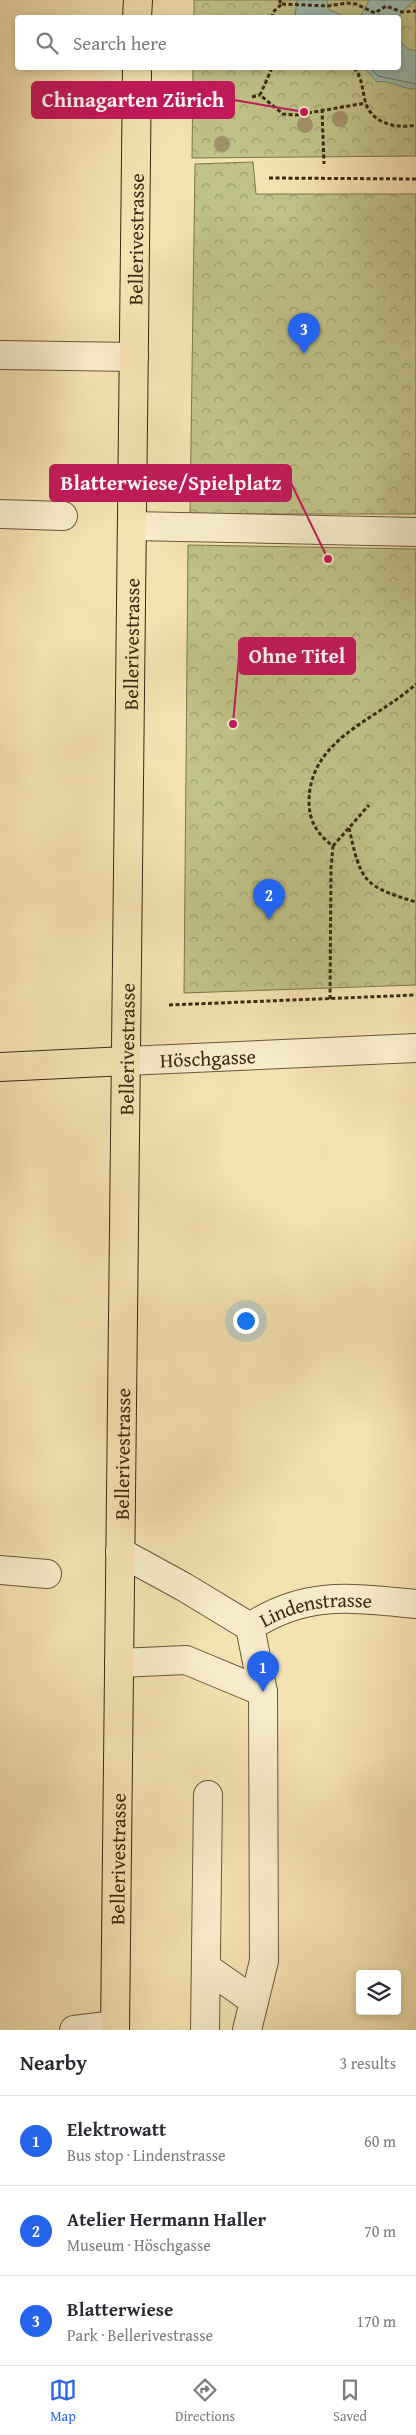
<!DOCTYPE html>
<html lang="en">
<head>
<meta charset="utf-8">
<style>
	body { margin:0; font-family:"Gentium Book Plus",serif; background:#f7f7f7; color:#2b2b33 }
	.controls { position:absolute; right:15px; bottom:15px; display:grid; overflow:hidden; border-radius:5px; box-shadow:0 2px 8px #0003 }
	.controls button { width:45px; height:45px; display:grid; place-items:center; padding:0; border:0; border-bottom:1px solid #e1e1e2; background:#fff; color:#2b2b33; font:25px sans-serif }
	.you { position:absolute; left:245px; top:1320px; width:18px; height:18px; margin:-12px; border:4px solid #fff; border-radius:50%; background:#1a73e8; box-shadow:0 0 0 8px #1a73e833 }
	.badge { display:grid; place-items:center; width:32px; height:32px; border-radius:50%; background:#2563eb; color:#fff; font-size:16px; font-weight:700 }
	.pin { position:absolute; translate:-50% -41px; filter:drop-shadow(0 1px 2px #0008) }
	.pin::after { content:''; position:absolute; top:26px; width:18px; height:15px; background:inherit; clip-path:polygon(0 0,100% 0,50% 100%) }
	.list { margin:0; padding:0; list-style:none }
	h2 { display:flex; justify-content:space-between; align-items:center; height:65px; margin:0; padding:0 20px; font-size:21px }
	h2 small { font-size:16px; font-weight:400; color:#7c7c81 }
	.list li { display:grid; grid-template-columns:32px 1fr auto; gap:15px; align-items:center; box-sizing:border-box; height:90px; padding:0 20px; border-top:1px solid #e1e1e2 }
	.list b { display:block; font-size:19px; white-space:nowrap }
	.list p { margin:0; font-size:16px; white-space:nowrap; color:#7c7c81 }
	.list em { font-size:16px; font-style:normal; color:#7c7c81 }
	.icon { flex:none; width:28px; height:28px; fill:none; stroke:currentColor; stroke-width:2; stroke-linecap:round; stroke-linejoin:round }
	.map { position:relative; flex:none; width:416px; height:2030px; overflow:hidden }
	.search { position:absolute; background:#fff; box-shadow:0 2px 8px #0003; left:15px; right:15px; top:15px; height:55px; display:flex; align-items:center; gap:12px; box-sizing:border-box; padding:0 18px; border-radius:5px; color:#7c7c81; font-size:19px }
	.sheet { height:335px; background:#fff }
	nav { display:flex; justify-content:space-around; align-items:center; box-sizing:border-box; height:70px; border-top:1px solid #e1e1e2; background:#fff; font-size:14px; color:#7c7c81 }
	nav a { display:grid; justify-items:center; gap:2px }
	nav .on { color:#2563eb }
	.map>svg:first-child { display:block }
	.park { fill:url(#park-crowns); stroke:#7e764e }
	.water { fill:#9cbdaf; stroke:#768271 }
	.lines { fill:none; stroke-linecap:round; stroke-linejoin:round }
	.shore { stroke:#6c7361; stroke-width:1 }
	.minor-casing { stroke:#6a573a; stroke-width:30 }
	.major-casing { stroke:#3c2913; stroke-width:30 }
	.path { stroke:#3c2913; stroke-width:3; stroke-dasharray:4 2.5; stroke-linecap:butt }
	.minor { stroke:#f8eccc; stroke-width:28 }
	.major { stroke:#f4e2b0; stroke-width:28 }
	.tree { fill:#a1916a }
	.labels { text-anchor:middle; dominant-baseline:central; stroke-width:5; stroke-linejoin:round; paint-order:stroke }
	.street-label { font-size:20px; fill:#3c2913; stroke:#f8eccc }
	.leader { fill:none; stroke:#c2185b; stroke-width:2 }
	.callout-dot { fill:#c2185b; stroke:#f8eccc; stroke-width:2 }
	.callout { fill:#c2185b; stroke:#c2185b; stroke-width:2 }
	.callout-label { font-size:21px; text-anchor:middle; font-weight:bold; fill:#fff }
</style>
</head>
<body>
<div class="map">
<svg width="416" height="2030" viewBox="0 0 416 2030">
	<defs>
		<pattern id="park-crowns" width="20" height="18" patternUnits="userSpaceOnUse" patternTransform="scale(1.25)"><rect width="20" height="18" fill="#c0c288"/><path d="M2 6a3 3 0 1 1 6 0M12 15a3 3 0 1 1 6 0" fill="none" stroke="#9d9e6e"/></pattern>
	</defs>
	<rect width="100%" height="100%" fill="#f4e2b0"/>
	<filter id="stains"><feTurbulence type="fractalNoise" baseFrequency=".004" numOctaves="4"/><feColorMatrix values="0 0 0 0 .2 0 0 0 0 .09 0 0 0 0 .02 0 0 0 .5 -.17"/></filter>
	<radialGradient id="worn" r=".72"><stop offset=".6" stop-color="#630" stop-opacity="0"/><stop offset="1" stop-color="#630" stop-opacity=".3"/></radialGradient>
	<path class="park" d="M 194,0 L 416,0 L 416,156 L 192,158 L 193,68 L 398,68 L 398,18 L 194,17 Z
		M 253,162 L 256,194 L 416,194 L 416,514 L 190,514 L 195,164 Z
		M 188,545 L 416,549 L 416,985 L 184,993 Z"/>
	<path class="water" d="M 297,0 L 327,0 L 328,9 L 346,17 L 295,17 Z
		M 369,0 L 416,0 L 402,12 L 399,18 L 357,17 L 360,17 Z
		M 399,40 L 408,49 L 416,51 L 416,89 C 403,90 390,79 377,82 L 364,68 L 398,68 Z"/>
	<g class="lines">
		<path class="shore" d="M 370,68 L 378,76 L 416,84"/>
		<g class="minor-casing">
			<g id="minor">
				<path d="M 0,355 L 134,357"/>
				<path d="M 0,514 L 63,516"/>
				<path d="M 132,526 L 416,532"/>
				<path id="s1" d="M 126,1061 L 416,1048"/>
				<path d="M 120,1552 L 184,1587 L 250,1627"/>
				<path d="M 0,1570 L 47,1574"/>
				<path id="s2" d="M 250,1627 C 307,1590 351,1598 416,1604"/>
				<path d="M 119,1663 L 186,1660 L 263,1692"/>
				<path d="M 207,1968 L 254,2001"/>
				<path d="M 74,2030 L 115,2025"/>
				<path d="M 205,2030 L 208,1795"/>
				<path d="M 247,2030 L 264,1961 L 263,1692 L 250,1627"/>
			</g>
		</g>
		<g class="major-casing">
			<g id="major">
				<path d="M 137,18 L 138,0"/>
				<path d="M 0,1067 L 126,1061"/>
				<path id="s3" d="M 115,2030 L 137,68"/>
			</g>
		</g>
		<path class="path" d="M 282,4 L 328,6 L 347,3 L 356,4 L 375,13 L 386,6 L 402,12 L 416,11
			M 272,18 L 273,12 L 282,4 L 279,0
			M 272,68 L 260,95 L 283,114 L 296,115 L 366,103
			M 304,68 L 323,68
			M 354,68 C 363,78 362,91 366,104 C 373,124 398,129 416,125
			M 252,97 L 260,95
			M 322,109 L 324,164
			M 269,178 L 416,179
			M 349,828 C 361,882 363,886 416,902
			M 333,846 L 369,805
			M 330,999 L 331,868 L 333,846 C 317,834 309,821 309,801 C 310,738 377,720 416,684
			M 169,1005 L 416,995"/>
		<use href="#minor" class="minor"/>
		<use href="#major" class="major"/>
	</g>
	<g class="tree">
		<circle cx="340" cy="119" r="8"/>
		<circle cx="305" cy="125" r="8"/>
		<circle cx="222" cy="144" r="8"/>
	</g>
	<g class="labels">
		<g class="street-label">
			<text stroke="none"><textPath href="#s3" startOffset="1791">Bellerivestrasse</textPath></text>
			<text stroke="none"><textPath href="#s3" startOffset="1386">Bellerivestrasse</textPath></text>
			<text stroke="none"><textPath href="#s3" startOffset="981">Bellerivestrasse</textPath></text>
			<text stroke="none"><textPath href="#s1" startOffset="82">Höschgasse</textPath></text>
			<text stroke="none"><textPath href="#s3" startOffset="576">Bellerivestrasse</textPath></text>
			<text stroke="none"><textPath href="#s2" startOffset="70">Lindenstrasse</textPath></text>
			<text stroke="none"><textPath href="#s3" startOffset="171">Bellerivestrasse</textPath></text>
		</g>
	</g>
	<path class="leader" d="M304 112L234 100M328 559L291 483M233 724L239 656"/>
	<g class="callout-dot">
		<circle cx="304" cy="112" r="5"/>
		<circle cx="328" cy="559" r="5"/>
		<circle cx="233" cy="724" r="5"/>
	</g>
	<g class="callout">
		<rect x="32" y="82" width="202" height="36" rx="5"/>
		<rect x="50" y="465" width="241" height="36" rx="5"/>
		<rect x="239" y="638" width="116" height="36" rx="5"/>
	</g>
	<g class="callout-label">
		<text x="133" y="107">Chinagarten Zürich</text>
		<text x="171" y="490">Blatterwiese/Spielplatz</text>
		<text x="297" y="663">Ohne Titel</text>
	</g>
	<rect width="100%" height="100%" filter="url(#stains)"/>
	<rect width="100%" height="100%" fill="url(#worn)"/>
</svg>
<div class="controls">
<button><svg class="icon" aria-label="layers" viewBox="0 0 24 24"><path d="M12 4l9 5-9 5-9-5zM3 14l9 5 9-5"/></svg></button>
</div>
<div class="you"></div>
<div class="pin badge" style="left:263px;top:1692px">1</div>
<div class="pin badge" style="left:269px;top:920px">2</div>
<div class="pin badge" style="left:304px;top:354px">3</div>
<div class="search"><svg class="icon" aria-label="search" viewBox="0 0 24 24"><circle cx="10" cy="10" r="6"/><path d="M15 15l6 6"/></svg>Search here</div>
</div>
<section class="sheet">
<h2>Nearby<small>3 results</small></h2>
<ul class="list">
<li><span class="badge">1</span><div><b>Elektrowatt</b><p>Bus stop · Lindenstrasse</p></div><em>60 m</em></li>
<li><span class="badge">2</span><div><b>Atelier Hermann Haller</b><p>Museum · Höschgasse</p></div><em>70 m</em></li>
<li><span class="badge">3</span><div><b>Blatterwiese</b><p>Park · Bellerivestrasse</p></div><em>170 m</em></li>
</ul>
</section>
<nav>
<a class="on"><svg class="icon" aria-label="map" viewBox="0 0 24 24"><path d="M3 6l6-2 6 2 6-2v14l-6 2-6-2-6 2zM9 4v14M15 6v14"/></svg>Map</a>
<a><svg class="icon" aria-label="directions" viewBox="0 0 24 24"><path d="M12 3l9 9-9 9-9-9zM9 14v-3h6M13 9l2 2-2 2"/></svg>Directions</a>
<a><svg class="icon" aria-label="saved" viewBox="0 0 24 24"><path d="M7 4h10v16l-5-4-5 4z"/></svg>Saved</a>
</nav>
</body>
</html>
